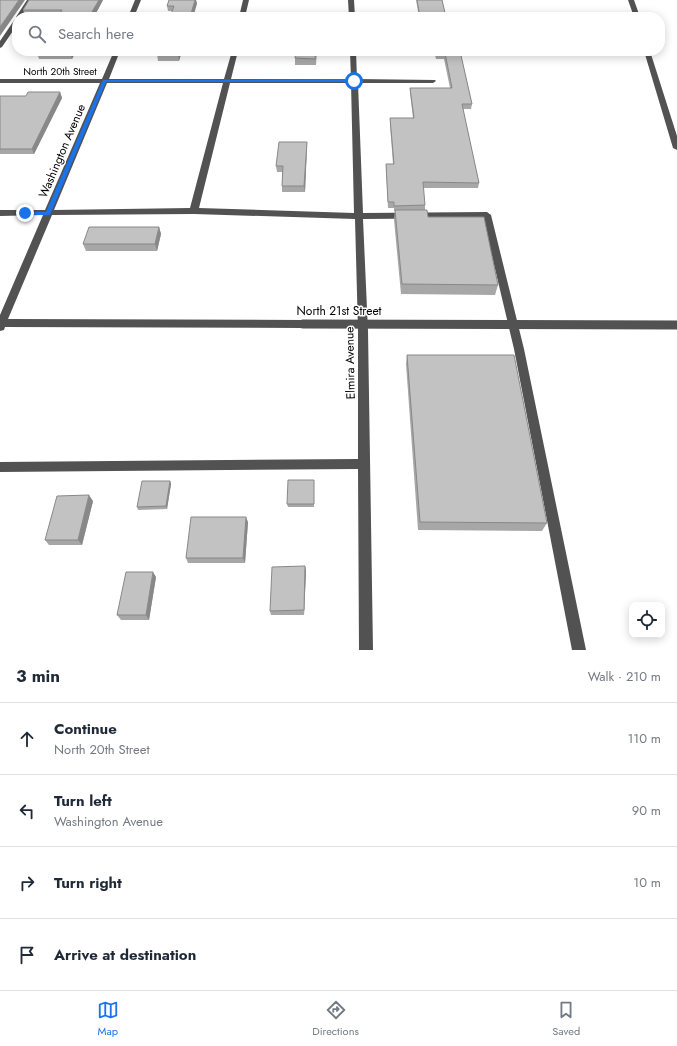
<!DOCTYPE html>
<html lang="en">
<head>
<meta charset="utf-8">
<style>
	body { margin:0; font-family:Jost,sans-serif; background:#f6f6f7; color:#1f2937 }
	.controls { position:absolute; right:12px; bottom:12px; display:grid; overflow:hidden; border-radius:8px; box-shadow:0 2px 10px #0003 }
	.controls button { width:36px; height:36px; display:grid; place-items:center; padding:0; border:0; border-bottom:1px solid #e0e1e3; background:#fff; color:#1f2937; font:20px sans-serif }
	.stop { position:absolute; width:12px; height:12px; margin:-9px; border:3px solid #1a73e8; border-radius:50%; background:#fff }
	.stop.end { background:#1a73e8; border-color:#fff; box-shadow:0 1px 4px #0008 }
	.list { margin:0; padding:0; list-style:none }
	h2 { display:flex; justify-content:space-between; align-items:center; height:52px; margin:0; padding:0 16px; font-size:17px }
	h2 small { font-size:13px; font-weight:400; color:#747a83 }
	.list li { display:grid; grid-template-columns:26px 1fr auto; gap:12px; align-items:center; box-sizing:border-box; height:72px; padding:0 16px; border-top:1px solid #e0e1e3 }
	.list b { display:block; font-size:15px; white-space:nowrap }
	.list p { margin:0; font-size:13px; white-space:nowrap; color:#747a83 }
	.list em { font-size:13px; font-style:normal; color:#747a83 }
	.icon { flex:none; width:22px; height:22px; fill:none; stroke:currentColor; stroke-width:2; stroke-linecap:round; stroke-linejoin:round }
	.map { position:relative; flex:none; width:677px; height:650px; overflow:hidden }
	.search { position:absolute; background:#fff; box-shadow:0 2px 10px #0003; left:12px; right:12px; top:12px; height:44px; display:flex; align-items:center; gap:10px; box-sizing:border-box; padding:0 14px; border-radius:16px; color:#747a83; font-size:15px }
	.sheet { height:340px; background:#fff }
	nav { display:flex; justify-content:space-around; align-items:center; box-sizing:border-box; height:56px; border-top:1px solid #e0e1e3; background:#fff; font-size:11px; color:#747a83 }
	nav a { display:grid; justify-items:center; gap:2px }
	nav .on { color:#1a73e8 }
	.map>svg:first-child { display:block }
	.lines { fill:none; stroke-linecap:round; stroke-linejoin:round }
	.minor { fill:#525252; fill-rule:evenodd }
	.minor-bridge { stroke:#525252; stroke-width:9 }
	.wall { fill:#a7a7a7 }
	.shaded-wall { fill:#888 }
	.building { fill:#c2c2c2; stroke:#888 }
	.route { fill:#1a73e8 }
	.labels { text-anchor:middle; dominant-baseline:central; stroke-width:3; stroke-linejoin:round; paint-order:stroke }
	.far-street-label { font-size:10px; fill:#000; stroke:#fff }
	.street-label { font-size:12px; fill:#000; stroke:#fff }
</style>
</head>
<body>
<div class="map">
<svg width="677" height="650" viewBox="0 0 677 650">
	<rect width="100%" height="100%" fill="#fff"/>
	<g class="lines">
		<path class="minor" d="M 27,0 L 33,0 L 22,17 L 17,17 L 17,25 L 2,47 L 0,48 L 0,41 L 15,19 L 17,18 L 16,17 Z
			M 135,0 L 141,0 L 134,17 L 128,17 Z
			M 243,0 L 249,0 L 245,17 L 239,17 Z
			M 348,0 L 354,0 L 355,17 L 349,17 Z
			M 628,0 L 634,0 L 640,17 L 634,17 Z
			M 114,51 L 120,51 L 109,79 L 224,79 L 232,51 L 238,51 L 231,79 L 351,79 L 350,51 L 356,51 L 357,79 L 435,80 L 436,81 L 433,83 L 358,83 L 363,213 L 487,212 L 491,215 L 524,349 L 586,650 L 572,650 L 514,349 L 483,218 L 363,219 L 368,331 L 373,650 L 359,650 L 358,469 L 0,472 L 0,462 L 358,459 L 358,331 L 355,219 L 194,214 L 52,215 L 8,319 L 303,320 L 307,321 L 308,324 L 307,327 L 303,328 L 5,327 L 4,330 L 0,331 L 0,315 L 43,215 L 0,216 L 0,210 L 45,210 L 100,83 L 0,83 L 0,79 L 102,79 ZM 107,83 L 223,83 L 190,208 L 54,210 ZM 230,83 L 351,83 L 354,213 L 199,208 Z
			M 644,51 L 650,51 L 677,136 L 677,150 L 673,148 Z"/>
		<path class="minor-bridge" d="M 303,324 L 677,325"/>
	</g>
	<path class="wall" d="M 103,0 L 94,17 L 58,17 L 59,15 L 25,15 L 23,10 Z
		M 169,0 L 196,0 L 197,4 L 172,11 L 168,11 L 167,6 Z
		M 416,0 L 442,0 L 446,17 L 419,17 Z
		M 38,51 L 76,51 L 72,59 L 39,59 L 37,53 Z
		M 182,51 L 179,61 L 158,61 L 157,54 Z
		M 317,51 L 316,65 L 295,65 L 295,58 Z
		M 434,51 L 460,51 L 472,104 L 471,109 L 463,109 L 479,183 L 478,188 L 423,188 L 425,205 L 425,210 L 428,217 L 498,285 L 495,295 L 401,294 L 394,220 L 395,211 L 394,211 L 394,208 L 388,208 L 386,169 L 386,164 L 393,164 L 390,124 L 390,118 L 413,118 L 410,93 L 410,88 L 450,88 L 444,59 L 436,59 Z
		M 60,92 L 62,98 L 34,154 L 0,154 L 0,96 L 26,96 Z
		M 307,142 L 305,192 L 282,192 L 282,172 L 277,172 L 276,166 Z
		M 159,227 L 161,234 L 157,251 L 86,251 L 83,244 Z
		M 407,355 L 547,523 L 542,531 L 418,530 L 406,364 Z
		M 314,480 L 314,507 L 288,507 L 287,504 Z
		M 170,481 L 171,484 L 167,509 L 138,510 L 137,507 Z
		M 93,501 L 82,545 L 49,545 L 45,540 Z
		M 248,522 L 245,563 L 188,563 L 186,558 Z
		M 305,566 L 306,571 L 304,615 L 271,615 L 270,611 Z
		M 156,577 L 149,620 L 121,620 L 117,615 Z"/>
	<path class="shaded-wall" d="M 19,0 L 25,0 L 0,36 L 0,27 Z
		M 99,0 L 103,0 L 94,17 L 89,17 Z
		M 195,0 L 196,0 L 197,4 L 193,17 L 190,17 Z
		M 71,51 L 76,51 L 72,59 L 70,53 Z
		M 179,51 L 182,51 L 179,61 L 178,54 Z
		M 60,92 L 62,98 L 34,154 L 32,149 Z
		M 307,142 L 307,148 L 305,192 L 304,186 Z
		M 159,227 L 161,234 L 157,251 L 155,244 Z
		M 170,481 L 171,484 L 167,509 L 166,506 Z
		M 89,495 L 93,501 L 82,545 L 78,540 Z
		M 246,517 L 248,522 L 245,563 L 243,558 Z
		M 305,566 L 306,571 L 304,615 L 304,610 Z
		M 153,572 L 156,577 L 149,620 L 146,615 Z"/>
	<path class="building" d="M 0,0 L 19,0 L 0,27 Z
		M 29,0 L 99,0 L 89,17 L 58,17 L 62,10 L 23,10 Z
		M 169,0 L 195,0 L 190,17 L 170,17 L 174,6 L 167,6 Z
		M 417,0 L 442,0 L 446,17 L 420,17 Z
		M 38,51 L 71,51 L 70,53 L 37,53 Z
		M 158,51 L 179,51 L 178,54 L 157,54 Z
		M 296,51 L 316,51 L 315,59 L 295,58 Z
		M 436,51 L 460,51 L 472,104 L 462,104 L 479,183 L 423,182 L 425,205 L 394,206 L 394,202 L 388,202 L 386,164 L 394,164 L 390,118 L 414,118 L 410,88 L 452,88 L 445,53 L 436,53 Z
		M 28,92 L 60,92 L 32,149 L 0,149 L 0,96 L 26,96 Z
		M 279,142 L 307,142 L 304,186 L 282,186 L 283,166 L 276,166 Z
		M 395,210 L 427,210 L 428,217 L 484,217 L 498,285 L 402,284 Z
		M 89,227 L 159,227 L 155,244 L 83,244 Z
		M 407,355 L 514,355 L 547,523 L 420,522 Z
		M 288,480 L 314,480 L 314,504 L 287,504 Z
		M 142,481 L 170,481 L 166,506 L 137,507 Z
		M 89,495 L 78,540 L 45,540 L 57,496 Z
		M 191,517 L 246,517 L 243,558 L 186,558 Z
		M 305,566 L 304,610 L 270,611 L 272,567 Z
		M 126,572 L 153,572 L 146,615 L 117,615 Z"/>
	<path class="route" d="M 354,79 L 355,82 L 106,82 L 50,215 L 25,215 L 22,213 L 25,212 L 46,212 L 103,80 Z"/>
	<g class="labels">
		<g class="far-street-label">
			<text x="60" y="71">North 20th Street</text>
		</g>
		<g class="street-label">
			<text transform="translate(62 151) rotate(-67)">Washington Avenue</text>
			<text x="339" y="311">North 21st Street</text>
			<text transform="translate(350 363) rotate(-91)">Elmira Avenue</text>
		</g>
	</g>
</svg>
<div class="controls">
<button><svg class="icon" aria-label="locate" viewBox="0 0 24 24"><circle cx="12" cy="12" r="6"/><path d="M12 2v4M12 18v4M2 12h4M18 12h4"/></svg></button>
</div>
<div class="stop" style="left:354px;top:81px"></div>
<div class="stop end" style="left:25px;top:213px"></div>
<div class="search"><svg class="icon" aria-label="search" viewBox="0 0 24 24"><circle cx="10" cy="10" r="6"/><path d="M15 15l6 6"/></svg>Search here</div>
</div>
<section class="sheet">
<h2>3 min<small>Walk · 210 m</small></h2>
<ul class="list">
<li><svg class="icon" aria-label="ahead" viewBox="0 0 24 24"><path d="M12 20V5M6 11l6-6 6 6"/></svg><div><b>Continue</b><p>North 20th Street</p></div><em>110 m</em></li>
<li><svg class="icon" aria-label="left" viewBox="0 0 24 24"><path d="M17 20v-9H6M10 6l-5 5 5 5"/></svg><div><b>Turn left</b><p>Washington Avenue</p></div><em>90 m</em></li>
<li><svg class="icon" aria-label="right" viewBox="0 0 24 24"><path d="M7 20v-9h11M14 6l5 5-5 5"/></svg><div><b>Turn right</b></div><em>10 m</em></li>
<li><svg class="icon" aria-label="arrive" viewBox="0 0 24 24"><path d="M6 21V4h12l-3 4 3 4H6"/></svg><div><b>Arrive at destination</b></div></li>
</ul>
</section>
<nav>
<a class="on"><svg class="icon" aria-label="map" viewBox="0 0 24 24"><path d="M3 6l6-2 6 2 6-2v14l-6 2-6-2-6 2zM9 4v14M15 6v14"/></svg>Map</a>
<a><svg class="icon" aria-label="directions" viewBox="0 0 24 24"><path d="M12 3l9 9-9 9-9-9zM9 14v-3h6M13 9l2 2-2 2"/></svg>Directions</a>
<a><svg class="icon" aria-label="saved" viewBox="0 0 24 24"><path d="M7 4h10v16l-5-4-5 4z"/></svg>Saved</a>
</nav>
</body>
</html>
